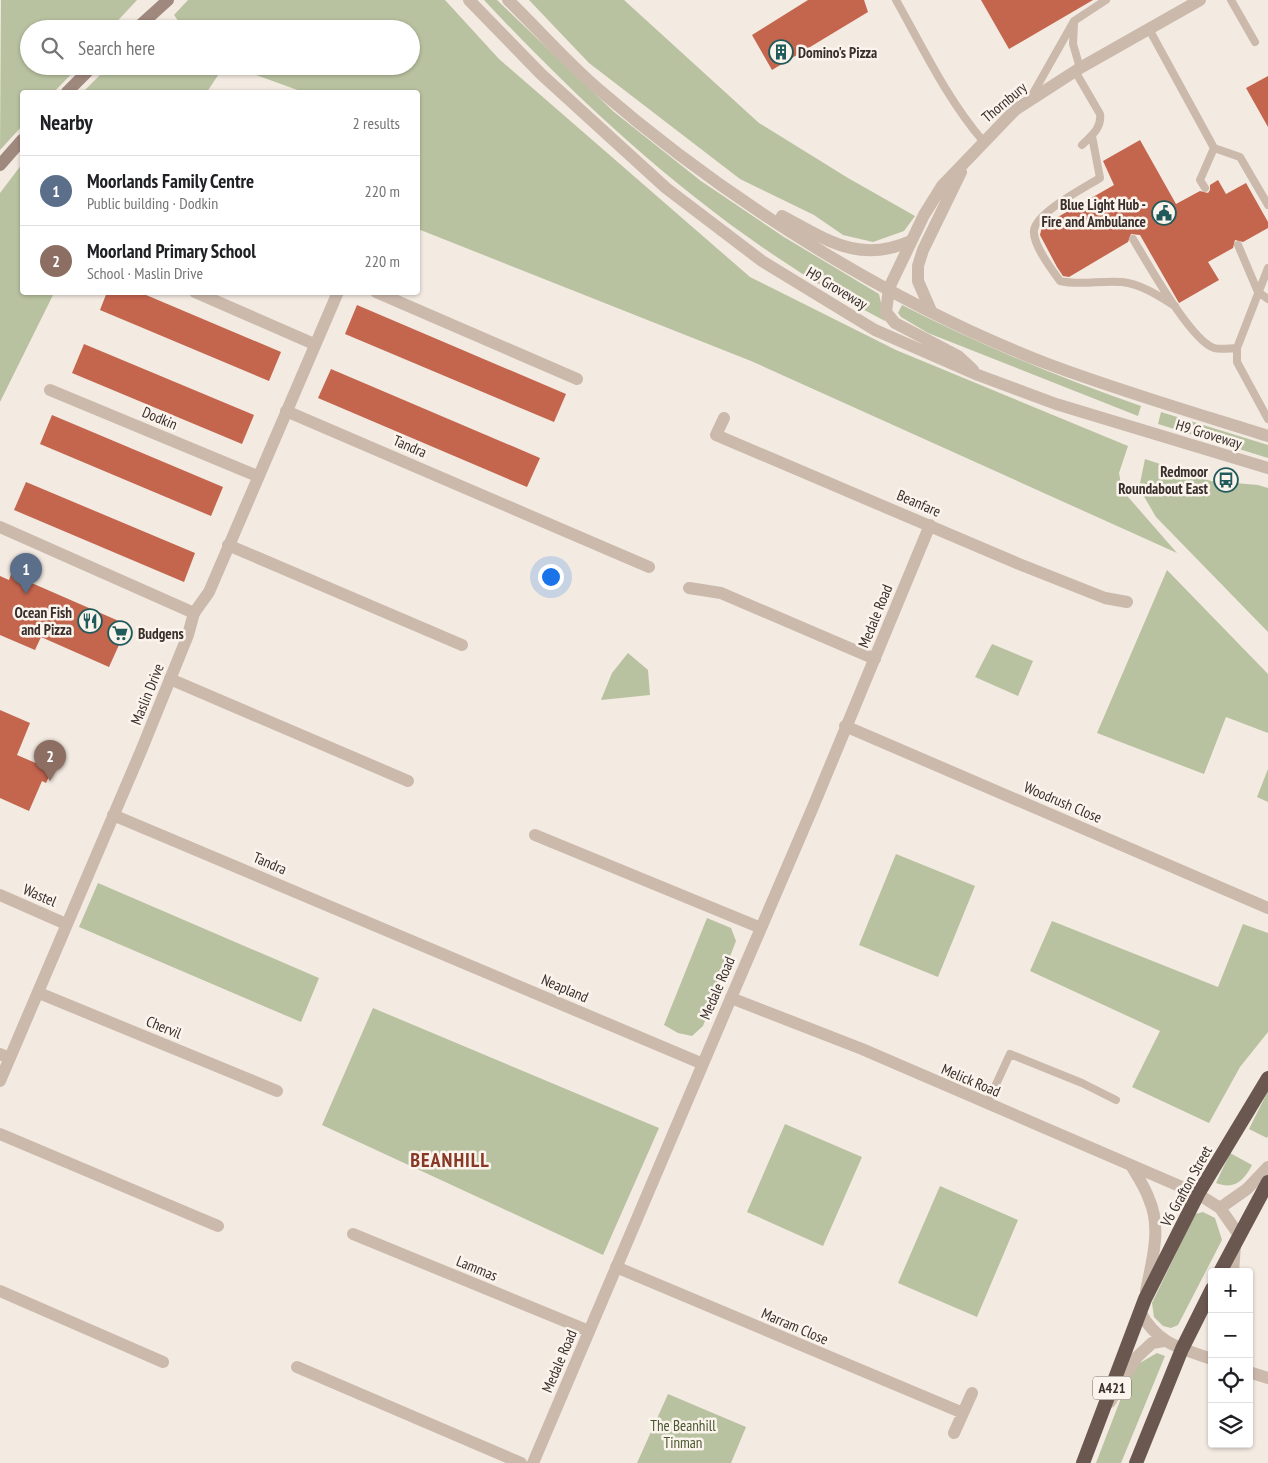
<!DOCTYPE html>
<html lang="en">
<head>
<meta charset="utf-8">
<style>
	body { margin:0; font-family:"PT Sans Narrow",sans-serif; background:#f2f2f2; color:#202124 }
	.controls { position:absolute; right:15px; bottom:15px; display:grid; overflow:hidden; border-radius:5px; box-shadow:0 1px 4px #0004 }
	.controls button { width:45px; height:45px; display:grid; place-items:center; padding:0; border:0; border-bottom:1px solid #e0e0e0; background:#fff; color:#202124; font:25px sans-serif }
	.you { position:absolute; left:550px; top:576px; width:18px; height:18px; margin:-12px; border:4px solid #fff; border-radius:50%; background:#1a73e8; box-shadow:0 0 0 8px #1a73e833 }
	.badge { display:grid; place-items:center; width:32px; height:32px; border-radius:50%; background:#db2777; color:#fff; font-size:16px; font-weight:700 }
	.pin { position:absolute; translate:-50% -41px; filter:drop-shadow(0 1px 2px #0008) }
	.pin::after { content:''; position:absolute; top:26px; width:18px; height:15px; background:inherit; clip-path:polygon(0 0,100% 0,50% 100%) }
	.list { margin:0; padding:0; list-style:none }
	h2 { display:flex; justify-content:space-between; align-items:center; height:65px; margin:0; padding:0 20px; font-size:21px }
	h2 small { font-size:16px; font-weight:400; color:#757577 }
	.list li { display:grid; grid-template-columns:32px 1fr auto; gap:15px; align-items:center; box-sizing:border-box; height:70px; padding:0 20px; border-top:1px solid #e0e0e0 }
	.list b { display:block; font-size:19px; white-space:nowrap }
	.list p { margin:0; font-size:16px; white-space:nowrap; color:#757577 }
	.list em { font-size:16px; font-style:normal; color:#757577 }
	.icon { flex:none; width:28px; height:28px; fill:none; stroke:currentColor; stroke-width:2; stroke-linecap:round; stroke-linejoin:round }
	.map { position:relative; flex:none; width:1268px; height:1463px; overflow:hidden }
	.search { position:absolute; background:#fff; box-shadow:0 1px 4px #0004; left:20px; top:20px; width:400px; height:55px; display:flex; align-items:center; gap:12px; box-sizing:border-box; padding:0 18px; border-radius:28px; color:#757577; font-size:19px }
	.panel { position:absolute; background:#fff; box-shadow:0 1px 4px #0004; left:20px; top:90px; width:400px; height:205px; border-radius:5px }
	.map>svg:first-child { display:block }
	.green { fill:#b9c2a0 }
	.building { fill:#c4654e }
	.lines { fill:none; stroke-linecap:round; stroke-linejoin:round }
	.service { stroke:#cbb9ac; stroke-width:8 }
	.minor { stroke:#cbb9ac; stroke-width:12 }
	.tertiary { stroke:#cbb9ac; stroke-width:12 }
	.secondary { stroke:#9f887d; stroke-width:12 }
	.trunk { stroke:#6a5750; stroke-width:14 }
	.labels { text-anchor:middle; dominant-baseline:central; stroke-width:5; stroke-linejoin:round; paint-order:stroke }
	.shield { fill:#faf4ed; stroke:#746a65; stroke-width:1 }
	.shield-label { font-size:14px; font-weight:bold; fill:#3a2f2b }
	.poi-label { font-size:15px; font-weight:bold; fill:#3a2f2b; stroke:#faf4ed; text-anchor:end }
	.street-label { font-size:15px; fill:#3a2f2b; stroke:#faf4ed }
	.park-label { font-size:15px; fill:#4b582f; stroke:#faf4ed }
	.district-label { font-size:20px; font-weight:bold; letter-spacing:1px; fill:#883825; stroke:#faf4ed }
</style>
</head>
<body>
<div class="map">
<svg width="1268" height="1463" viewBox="0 0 1268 1463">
	<rect width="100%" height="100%" fill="#f3eae1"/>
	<path class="green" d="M 1,0 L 137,0 L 110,29 L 29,29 L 29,66 L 79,66 L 54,92 L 22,92 L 22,126 L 0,150 Z
		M 188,0 L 445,0 L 499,59 L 750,277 L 896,350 L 1128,446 L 1119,473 L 1122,490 L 1177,553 L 751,361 L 418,229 L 418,92 L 303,92 L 231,66 L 411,66 L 411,29 L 184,29 L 174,15 Z
		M 484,0 L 497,0 L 614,112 L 701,181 L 784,237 L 879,294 L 885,321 C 731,242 601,125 484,0 Z
		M 529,0 L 624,0 L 759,123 L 848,178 L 915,216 L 904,231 L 873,242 L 843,235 L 814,215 L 740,179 L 589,63 Z
		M 109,66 L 224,66 L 207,92 L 83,92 Z
		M 22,164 L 22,292 L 54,293 L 0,402 L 0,193 Z
		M 902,305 C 979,344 1059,378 1141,406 L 1138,416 L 928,333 L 901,317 L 898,313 Z
		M 1161,412 L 1268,445 L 1268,458 L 1158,424 Z
		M 1145,459 L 1211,481 L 1258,485 L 1268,488 L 1268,632 L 1156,517 L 1139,488 Z
		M 1167,570 L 1268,674 L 1268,733 L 1226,717 L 1204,774 L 1097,733 Z
		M 992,644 L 1033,661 L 1018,696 L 975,677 Z
		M 628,653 L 648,670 L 650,695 L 601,700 L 612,673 Z
		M 1268,769 L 1268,802 L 1257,797 Z
		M 896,854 L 975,886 L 938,977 L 859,945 Z
		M 98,883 L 319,978 L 301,1022 L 79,927 Z
		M 707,918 L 731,928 L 736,941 L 703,1026 L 692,1036 L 678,1033 L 664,1025 Z
		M 1052,921 L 1218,987 L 1243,924 L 1268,933 L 1268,1032 L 1240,1067 L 1209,1123 L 1132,1087 L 1160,1031 L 1030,971 Z
		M 373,1008 L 659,1128 L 603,1255 L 322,1125 Z
		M 1268,1091 L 1268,1136 L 1267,1138 L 1249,1129 Z
		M 785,1124 L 862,1157 L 823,1246 L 747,1212 Z
		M 1230,1153 L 1252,1165 C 1244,1181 1234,1190 1216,1183 Z
		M 940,1186 L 1018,1220 L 977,1317 L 898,1283 Z
		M 1203,1212 L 1215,1218 L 1222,1240 L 1178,1325 L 1171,1328 L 1163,1326 L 1154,1317 L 1152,1303 L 1195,1214 Z
		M 1157,1353 L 1165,1356 L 1121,1463 L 1096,1463 L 1133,1367 Z
		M 668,1394 L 746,1427 L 731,1463 L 637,1463 Z"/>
	<path class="building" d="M 808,0 L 864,0 L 868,12 L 772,70 L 752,35 Z
		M 981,0 L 1093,0 L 1009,49 Z
		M 1268,76 L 1268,127 L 1246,88 Z
		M 1140,140 L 1176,204 L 1200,191 L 1208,193 L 1210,190 L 1210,185 L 1218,180 L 1226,194 L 1246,183 L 1268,222 L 1268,228 L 1243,242 L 1235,240 L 1233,248 L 1208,262 L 1219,280 L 1179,303 L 1140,235 L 1131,234 L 1128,242 L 1069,277 L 1063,276 L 1057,267 L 1040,235 L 1042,226 L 1114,185 L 1103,161 Z
		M 107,292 L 139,292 L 281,352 L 269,381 L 100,310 Z
		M 357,305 L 566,394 L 554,422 L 345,334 Z
		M 84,344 L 254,415 L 242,444 L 72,373 Z
		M 331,369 L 540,458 L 527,487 L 318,398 Z
		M 52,415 L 223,487 L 211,516 L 40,444 Z
		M 26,482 L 195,553 L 184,582 L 14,510 Z
		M 11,574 L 128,625 L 109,667 L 41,637 L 35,650 L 0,635 L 0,576 L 9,580 Z
		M 0,710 L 30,723 L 17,755 L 52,770 L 46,783 L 42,781 L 29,811 L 0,798 Z"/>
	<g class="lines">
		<path class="service" d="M 896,0 C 923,48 947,99 983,141
			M 1231,0 L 1255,42
			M 1074,23 L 1073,44 L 1080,68
			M 1149,29 L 1214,148 L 1240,157 L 1268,205
			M 1075,71 L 1100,114 C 1102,128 1091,136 1082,145
			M 1031,97 L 1074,21 L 1106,0
			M 1092,136 L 1100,178 C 1084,188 1037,212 1034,230 C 1032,244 1052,270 1060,281 C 1080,286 1101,280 1122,282 C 1141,284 1159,296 1175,306
			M 1205,188 L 1200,180 L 1214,148
			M 1133,239 C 1147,262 1191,341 1214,348 C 1220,350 1230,348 1237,348
			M 1238,245 L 1258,292 L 1268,299
			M 1268,268 L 1237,348 L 1237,362 L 1268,419
			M 987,1104 L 1010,1054 L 1082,1083 L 1116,1100"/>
		<path class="minor" d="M 889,288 L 924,215 L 942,186 L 1015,110 L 1080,68 L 1200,0
			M 195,292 L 314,344
			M 376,292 L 577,379
			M 931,311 L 918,281 L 918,266 L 923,250 L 961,172
			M 50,390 L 257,476
			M 286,411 L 649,567
			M 724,418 L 716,435 L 1019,564 L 1105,598 L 1127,602
			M 228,545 L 462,645
			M 689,588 L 721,593 L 875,659
			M 194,613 L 209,592 L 338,292
			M 170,679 L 408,781
			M 845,726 L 1268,908
			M 535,835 L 761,928
			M 0,895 L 66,924
			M 39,993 L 277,1091
			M 731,998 L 813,807 L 930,525
			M 0,1054 L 9,1058
			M 0,1134 L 218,1226
			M 353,1234 L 589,1331
			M 616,1267 L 963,1413
			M 1233,1272 L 1235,1245
			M 0,1291 L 163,1362
			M 1140,1312 C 1158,1344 1179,1348 1212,1359
			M 297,1367 L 521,1463
			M 1249,1372 L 1268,1378
			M 1110,1402 L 1137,1357 L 1152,1343 L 1164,1341
			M 954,1433 L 972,1393"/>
		<path class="tertiary" d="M 469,0 L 541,74 L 666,188 L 762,261 L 875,330 L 978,375 L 1056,404 L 1268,468
			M 508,0 C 538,29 566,61 597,88 C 725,199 889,303 1048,364 C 1120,391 1195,413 1268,436
			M 782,216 C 827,240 859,264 911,241
			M 889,288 L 886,312 L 895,323 L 958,356 L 973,370
			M 0,527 L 194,613 L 188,635 L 141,751 L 0,1081
			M 113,815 L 703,1064
			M 1131,1165 C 1137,1176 1145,1187 1149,1199 C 1162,1228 1152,1261 1146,1291
			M 1220,1208 L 1247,1189 L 1268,1167
			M 533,1463 L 731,998 L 862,1049 L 1198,1194 L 1220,1208 L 1239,1235"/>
		<path class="secondary" d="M 136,29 L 168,0
			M 67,92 L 93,66
			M 0,165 L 22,140"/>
		<path class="trunk" d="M 1220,1272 L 1268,1182
			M 1083,1463 L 1145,1299 L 1198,1194 L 1268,1078
			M 1136,1463 L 1182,1349 L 1212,1289"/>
	</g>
	<defs>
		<g id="building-ring" transform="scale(1.25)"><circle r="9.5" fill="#faf4ed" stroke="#215a5b" stroke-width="1.5"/><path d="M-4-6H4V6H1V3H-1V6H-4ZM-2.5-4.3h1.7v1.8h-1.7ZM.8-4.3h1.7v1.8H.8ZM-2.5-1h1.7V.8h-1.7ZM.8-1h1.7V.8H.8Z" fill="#215a5b"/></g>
		<g id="civic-ring" transform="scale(1.25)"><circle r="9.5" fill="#faf4ed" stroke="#215a5b" stroke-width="1.5"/><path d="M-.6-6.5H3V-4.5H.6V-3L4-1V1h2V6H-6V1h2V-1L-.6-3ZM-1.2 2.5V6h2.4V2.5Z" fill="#215a5b"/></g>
		<g id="bus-ring" transform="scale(1.25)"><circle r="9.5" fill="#faf4ed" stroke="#215a5b" stroke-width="1.5"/><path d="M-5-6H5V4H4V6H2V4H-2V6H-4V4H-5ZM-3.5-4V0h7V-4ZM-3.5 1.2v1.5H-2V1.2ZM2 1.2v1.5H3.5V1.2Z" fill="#215a5b"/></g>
		<g id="restaurant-ring" transform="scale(1.25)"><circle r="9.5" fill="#faf4ed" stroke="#215a5b" stroke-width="1.5"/><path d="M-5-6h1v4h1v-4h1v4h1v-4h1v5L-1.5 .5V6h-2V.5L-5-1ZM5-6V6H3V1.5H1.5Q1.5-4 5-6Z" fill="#215a5b"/></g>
		<g id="supermarket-ring" transform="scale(1.25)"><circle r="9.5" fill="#faf4ed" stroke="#215a5b" stroke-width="1.5"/><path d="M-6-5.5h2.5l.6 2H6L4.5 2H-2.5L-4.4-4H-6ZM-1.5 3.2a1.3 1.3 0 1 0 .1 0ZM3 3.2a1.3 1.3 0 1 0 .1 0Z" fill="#215a5b"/></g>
	</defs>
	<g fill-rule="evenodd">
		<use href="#building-ring" x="781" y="52"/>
		<use href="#civic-ring" x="1164" y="213"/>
		<use href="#bus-ring" x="1226" y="480"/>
		<use href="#restaurant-ring" x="90" y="621"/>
		<use href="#supermarket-ring" x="120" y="633"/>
	</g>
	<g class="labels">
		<rect class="shield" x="1093" y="1376.5" width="38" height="23" rx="4"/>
		<g class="shield-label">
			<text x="1112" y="1388">A421</text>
		</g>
		<g class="poi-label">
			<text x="798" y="52" text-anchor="start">Domino's Pizza</text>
			<text x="1146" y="204">Blue Light Hub -<tspan x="1146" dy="17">Fire and Ambulance</tspan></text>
			<text x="1208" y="471">Redmoor<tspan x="1208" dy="17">Roundabout East</tspan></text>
			<text x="72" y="612">Ocean Fish<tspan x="72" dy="17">and Pizza</tspan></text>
			<text x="138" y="633" text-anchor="start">Budgens</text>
		</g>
		<g class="street-label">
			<text transform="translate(1004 102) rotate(-40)">Thornbury</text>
			<text transform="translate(837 288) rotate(31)">H9 Groveway</text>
			<text transform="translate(160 418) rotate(23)">Dodkin</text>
			<text transform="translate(1209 434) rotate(17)">H9 Groveway</text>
			<text transform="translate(410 446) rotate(23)">Tandra</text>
			<text transform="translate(919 503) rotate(23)">Beanfare</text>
			<text transform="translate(875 616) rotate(-68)">Medale Road</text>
			<text transform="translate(147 694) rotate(-68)">Maslin Drive</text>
			<text transform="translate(1063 802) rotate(23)">Woodrush Close</text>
			<text transform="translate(270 863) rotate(23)">Tandra</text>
			<text transform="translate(40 895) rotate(23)">Wastel</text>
			<text transform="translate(565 988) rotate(23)">Neapland</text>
			<text transform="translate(717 988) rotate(-67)">Medale Road</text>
			<text transform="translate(164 1027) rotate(22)">Chervil</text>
			<text transform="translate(971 1080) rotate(23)">Melick Road</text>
			<text transform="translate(1186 1186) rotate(-61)">V6 Grafton Street</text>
			<text transform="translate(477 1268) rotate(22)">Lammas</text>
			<text transform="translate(795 1326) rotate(23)">Marram Close</text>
			<text transform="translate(559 1361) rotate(-67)">Medale Road</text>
		</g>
		<g class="park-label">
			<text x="683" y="1425">The Beanhill<tspan x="683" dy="17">Tinman</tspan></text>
		</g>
		<g class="district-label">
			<text x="450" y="1160">BEANHILL</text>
		</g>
	</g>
</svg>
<div class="controls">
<button>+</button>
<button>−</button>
<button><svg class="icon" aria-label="locate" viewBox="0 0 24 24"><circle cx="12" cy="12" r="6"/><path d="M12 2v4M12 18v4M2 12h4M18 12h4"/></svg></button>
<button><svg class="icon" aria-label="layers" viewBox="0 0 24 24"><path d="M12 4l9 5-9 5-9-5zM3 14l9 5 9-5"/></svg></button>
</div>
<div class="you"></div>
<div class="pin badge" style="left:26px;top:594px;background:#5c6f8a">1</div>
<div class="pin badge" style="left:50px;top:781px;background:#8d6e63">2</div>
<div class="search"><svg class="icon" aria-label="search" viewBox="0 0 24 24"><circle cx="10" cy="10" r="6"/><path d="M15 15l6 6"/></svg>Search here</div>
<section class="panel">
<h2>Nearby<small>2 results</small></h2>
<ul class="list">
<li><span class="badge" style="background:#5c6f8a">1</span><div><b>Moorlands Family Centre</b><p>Public building · Dodkin</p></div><em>220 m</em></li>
<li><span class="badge" style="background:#8d6e63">2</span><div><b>Moorland Primary School</b><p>School · Maslin Drive</p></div><em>220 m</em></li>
</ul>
</section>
</div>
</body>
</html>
